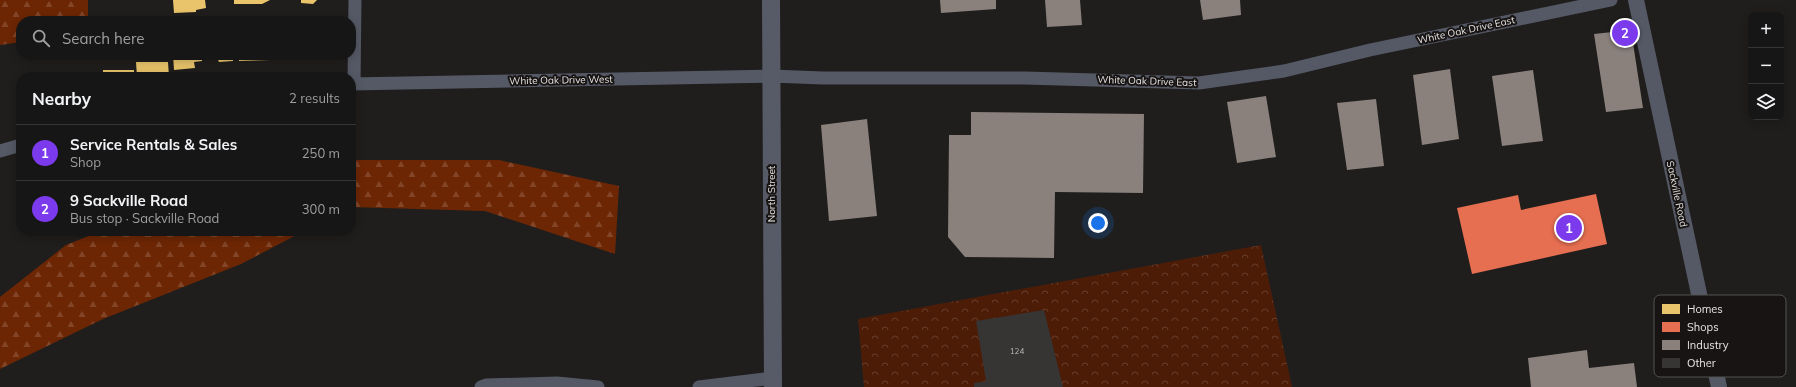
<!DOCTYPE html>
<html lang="en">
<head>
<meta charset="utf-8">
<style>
	body { margin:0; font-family:Mulish,sans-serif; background:#242323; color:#f1f3f6 }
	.controls { position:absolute; right:12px; top:12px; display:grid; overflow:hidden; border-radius:8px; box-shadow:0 2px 10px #0003 }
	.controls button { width:36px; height:36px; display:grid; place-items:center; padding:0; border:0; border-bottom:1px solid #363535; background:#171616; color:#f1f3f6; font:20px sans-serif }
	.you { position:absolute; left:1098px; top:223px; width:14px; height:14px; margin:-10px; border:3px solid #fff; border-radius:50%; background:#1a73e8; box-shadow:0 0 0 6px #1a73e833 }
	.badge { display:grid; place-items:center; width:26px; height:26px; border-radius:50%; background:#7c3aed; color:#fff; font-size:13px; font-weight:700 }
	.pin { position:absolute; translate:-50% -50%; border:2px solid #fff; box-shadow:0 1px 4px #0006 }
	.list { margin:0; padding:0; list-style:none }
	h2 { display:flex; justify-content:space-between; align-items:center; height:52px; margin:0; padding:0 16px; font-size:17px }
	h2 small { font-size:13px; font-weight:400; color:#9e9fa1 }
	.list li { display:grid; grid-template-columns:26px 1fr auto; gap:12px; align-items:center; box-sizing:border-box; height:56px; padding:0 16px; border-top:1px solid #363535 }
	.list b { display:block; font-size:15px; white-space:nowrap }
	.list p { margin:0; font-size:13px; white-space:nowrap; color:#9e9fa1 }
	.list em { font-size:13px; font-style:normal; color:#9e9fa1 }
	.icon { flex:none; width:22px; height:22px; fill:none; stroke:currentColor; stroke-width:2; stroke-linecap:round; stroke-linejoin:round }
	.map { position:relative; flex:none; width:1796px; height:387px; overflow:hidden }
	.search { position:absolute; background:#171616; box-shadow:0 2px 10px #0003; left:16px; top:16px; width:340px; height:44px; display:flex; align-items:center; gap:10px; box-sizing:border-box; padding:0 14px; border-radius:16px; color:#9e9fa1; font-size:15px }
	.panel { position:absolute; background:#171616; box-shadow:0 2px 10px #0003; left:16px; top:72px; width:340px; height:164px; border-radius:16px }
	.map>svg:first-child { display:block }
	.forest { fill:url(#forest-firs) }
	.park { fill:url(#park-crowns) }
	.homes { fill:#e9c46a }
	.shops { fill:#e76f51 }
	.industry { fill:#8a817c }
	.building { fill:#363534 }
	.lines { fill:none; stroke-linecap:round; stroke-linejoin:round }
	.minor { stroke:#555965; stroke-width:13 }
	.tertiary { stroke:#555965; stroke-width:16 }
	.secondary { stroke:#575b68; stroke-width:18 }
	.labels { text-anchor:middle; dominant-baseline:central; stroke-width:4; stroke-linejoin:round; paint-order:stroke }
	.number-label { font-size:8px; fill:#bbb9b8 }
	.street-label { font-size:10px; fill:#e7e5e4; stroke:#171413 }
	.key { fill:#171413; stroke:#555352; stroke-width:1 }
	.key-label { font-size:11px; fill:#e7e5e4 }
</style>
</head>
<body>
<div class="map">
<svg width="1796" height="387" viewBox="0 0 1796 387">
	<defs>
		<pattern id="forest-firs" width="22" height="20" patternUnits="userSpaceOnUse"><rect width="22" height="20" fill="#6d2604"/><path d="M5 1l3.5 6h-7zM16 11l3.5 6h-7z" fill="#824528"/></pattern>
		<pattern id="park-crowns" width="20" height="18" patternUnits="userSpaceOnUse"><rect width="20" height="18" fill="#4d1c07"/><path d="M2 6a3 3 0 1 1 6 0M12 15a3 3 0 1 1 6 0" fill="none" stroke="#673d2b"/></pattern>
	</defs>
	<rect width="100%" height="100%" fill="#1f1e1d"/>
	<path class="forest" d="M 0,0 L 88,0 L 88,21 L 21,21 L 21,42 L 0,45 Z
		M 351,160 L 499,160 L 619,186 L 615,254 L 485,211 L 351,207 Z
		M 101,231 L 304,231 L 241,264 L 103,319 L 0,369 L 0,297 L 66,245 Z"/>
	<path class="park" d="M 1261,245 L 1292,387 L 864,387 L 858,319 Z"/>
	<path class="homes" d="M 173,0 L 205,0 L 206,8 L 196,10 L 196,12 L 174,13 Z
		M 234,0 L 270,0 L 262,4 L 234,4 Z
		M 301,0 L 317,0 L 313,4 L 301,3 Z
		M 173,55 L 202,55 L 202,61 L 194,62 L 195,68 L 174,70 Z
		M 205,55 L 233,55 L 233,61 L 219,62 L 217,58 L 205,58 Z
		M 239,55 L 271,55 L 271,60 L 239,61 Z
		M 281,55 L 303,55 L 302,58 L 282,58 Z
		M 314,55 L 332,55 L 333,58 L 314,58 Z
		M 136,62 L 168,62 L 169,77 L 137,77 Z
		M 103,70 L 134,70 L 134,77 L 103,77 Z"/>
	<path class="shops" d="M 1596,194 L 1607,244 L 1472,274 L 1457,208 L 1518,195 L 1521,210 Z"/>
	<path class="industry" d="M 940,0 L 996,0 L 996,9 L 941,13 Z
		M 1045,0 L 1080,0 L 1082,25 L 1047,27 Z
		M 1200,0 L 1240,0 L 1241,15 L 1203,20 Z
		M 1631,30 L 1643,108 L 1606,112 L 1594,34 Z
		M 1450,69 L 1459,139 L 1422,145 L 1413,75 Z
		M 1533,70 L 1543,141 L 1502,146 L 1492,76 Z
		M 1266,96 L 1276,157 L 1237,163 L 1227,102 Z
		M 1376,99 L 1384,166 L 1347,170 L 1337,103 Z
		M 971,112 L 1144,114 L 1143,193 L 1055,192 L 1054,258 L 965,257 L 948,237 L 949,135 L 971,135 Z
		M 867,119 L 877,216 L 829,221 L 821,125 Z
		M 1587,350 L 1589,368 L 1634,363 L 1637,387 L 1531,387 L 1528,358 Z"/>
	<path class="building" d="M 1044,310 L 1063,387 L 974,387 L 974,383 L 986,381 L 976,321 Z"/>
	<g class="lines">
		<path class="minor" d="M 351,84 L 771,76 L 823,78 L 1025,78 L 1199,83 L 1284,71 L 1370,50 L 1611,0
			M 354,84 L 355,0
			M 0,151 L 21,145
			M 481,387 L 486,385 L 557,383 L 598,387
			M 699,387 L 773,378"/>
		<path class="tertiary" d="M 1636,0 L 1719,387"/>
		<path class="secondary" d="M 771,0 L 773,387"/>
	</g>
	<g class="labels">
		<g class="number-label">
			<text x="1017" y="351">124</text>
		</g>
		<g class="street-label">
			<text transform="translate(1466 30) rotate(-12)">White Oak Drive East</text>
			<text transform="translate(561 80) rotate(-1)">White Oak Drive West</text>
			<text transform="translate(1147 81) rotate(2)">White Oak Drive East</text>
			<text transform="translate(771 194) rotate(-90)">North Street</text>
			<text transform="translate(1677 194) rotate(78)">Sackville Road</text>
		</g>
	</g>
	<rect x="1654" y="295" width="132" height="82" rx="6" class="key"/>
	<rect x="1662" y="304" width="18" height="10" fill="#e9c46a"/>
	<rect x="1662" y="322" width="18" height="10" fill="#e76f51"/>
	<rect x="1662" y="340" width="18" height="10" fill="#8a817c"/>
	<rect x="1662" y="358" width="18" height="10" fill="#363534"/>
	<g class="key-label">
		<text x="1687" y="313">Homes</text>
		<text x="1687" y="331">Shops</text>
		<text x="1687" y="349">Industry</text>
		<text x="1687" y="367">Other</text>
	</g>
</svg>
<div class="controls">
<button>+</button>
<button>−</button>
<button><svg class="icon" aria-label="layers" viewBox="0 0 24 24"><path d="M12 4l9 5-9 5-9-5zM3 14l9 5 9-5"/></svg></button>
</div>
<div class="you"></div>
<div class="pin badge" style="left:1569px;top:228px">1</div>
<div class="pin badge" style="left:1625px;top:33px">2</div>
<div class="search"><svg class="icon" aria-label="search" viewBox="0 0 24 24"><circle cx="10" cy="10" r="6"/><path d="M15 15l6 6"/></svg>Search here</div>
<section class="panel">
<h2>Nearby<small>2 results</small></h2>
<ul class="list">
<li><span class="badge">1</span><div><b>Service Rentals &amp; Sales</b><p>Shop</p></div><em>250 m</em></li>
<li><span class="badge">2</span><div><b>9 Sackville Road</b><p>Bus stop · Sackville Road</p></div><em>300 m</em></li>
</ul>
</section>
</div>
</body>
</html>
